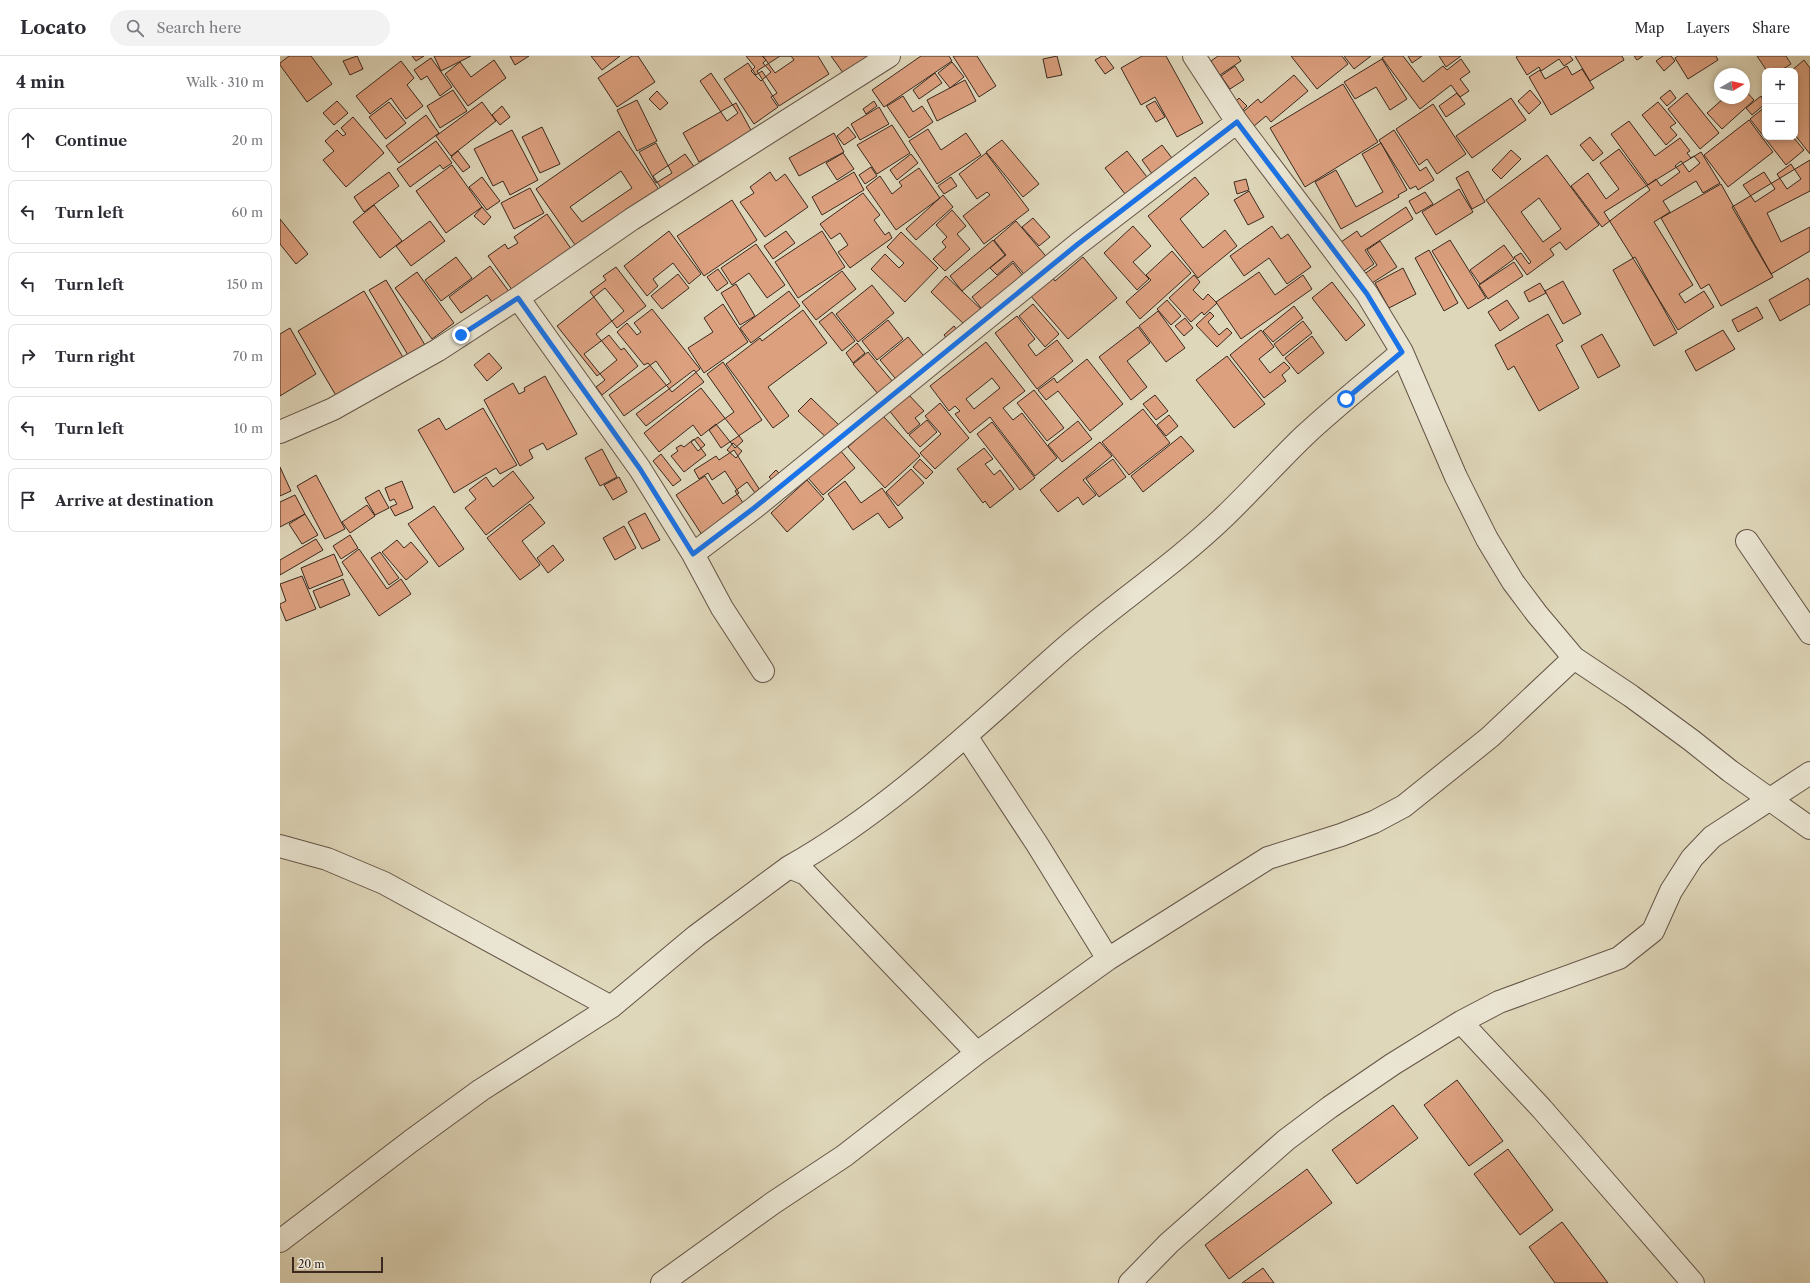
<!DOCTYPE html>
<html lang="en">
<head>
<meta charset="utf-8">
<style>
	body { margin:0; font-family:"Libre Caslon Text",serif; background:#f2f2f3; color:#2b2b33 }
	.controls { position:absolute; right:12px; top:12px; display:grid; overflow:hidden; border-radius:8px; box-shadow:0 2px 6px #0003 }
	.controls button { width:36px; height:36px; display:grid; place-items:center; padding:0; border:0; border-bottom:1px solid #e1e1e2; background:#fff; color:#2b2b33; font:20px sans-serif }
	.compass { position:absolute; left:1434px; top:12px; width:36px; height:36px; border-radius:50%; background:#fff; box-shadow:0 2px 6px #0003; rotate:81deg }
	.scale { position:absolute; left:12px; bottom:10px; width:91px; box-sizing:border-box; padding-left:4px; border:2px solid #3b291f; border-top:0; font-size:11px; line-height:14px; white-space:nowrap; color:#3b291f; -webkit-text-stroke:3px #eae5d2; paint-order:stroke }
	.stop { position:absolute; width:12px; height:12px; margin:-9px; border:3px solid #1a73e8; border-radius:50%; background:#fff }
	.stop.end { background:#1a73e8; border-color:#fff; box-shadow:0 1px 4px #0008 }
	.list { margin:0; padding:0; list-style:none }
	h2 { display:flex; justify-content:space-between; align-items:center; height:52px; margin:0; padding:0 16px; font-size:17px }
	h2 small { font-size:13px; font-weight:400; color:#7c7c81 }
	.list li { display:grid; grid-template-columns:26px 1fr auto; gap:12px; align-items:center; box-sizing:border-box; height:64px; margin:0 8px 8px; padding:0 8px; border:1px solid #e1e1e2; border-radius:8px }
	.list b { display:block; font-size:15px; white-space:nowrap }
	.list em { font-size:13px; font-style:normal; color:#7c7c81 }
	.icon { flex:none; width:22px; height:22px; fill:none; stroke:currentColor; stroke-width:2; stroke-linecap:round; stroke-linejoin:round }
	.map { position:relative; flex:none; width:1530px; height:1227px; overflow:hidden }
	header { display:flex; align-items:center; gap:24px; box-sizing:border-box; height:56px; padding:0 20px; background:#fff; border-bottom:1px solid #e1e1e2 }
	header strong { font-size:19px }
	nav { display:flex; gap:22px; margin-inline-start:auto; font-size:14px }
	.search { width:280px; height:36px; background:#f2f2f3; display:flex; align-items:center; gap:10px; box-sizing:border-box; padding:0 14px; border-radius:22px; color:#7c7c81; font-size:15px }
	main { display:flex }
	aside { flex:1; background:#fff }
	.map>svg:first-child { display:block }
	.building { fill:#dca07f; stroke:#3b291f; fill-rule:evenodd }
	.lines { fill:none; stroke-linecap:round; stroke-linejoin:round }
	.street-casing { stroke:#645446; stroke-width:24 }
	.street { stroke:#eae5d2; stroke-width:22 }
	.route { stroke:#1a73e8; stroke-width:5 }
</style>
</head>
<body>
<header>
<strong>Locato</strong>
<div class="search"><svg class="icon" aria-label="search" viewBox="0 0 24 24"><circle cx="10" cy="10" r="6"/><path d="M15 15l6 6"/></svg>Search here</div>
<nav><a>Map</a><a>Layers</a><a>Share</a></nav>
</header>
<main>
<aside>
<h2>4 min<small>Walk · 310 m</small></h2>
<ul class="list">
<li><svg class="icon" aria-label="ahead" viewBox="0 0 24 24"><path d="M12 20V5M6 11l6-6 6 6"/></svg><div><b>Continue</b></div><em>20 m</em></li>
<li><svg class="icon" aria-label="left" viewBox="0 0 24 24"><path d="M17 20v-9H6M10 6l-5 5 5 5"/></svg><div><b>Turn left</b></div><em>60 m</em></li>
<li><svg class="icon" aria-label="left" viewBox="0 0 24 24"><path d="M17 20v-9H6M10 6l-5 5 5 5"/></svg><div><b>Turn left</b></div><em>150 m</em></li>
<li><svg class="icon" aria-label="right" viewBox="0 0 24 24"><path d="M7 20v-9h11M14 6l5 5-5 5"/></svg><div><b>Turn right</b></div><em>70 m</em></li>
<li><svg class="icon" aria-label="left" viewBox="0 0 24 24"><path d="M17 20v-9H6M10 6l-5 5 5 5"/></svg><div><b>Turn left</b></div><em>10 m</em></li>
<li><svg class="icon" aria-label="arrive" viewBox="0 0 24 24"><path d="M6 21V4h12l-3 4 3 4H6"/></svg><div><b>Arrive at destination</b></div></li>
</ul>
</aside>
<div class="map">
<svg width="1530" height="1227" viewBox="0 0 1530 1227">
	<rect width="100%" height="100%" fill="#dfd7ba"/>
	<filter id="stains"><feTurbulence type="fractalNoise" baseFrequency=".005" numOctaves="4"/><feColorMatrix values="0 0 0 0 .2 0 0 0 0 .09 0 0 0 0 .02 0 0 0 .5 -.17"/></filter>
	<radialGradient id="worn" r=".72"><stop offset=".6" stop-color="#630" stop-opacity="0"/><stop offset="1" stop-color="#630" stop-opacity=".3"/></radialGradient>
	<path class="building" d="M 9,0 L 31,0 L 52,28 L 27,46 L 0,9 L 0,7 Z
		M 77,0 L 83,13 L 70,19 L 63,5 Z
		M 132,0 L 144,0 L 136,5 Z
		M 154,0 L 191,0 L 161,15 Z
		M 230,0 L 249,0 L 235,9 Z
		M 311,0 L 340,0 L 322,14 Z
		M 352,0 L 358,0 L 375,26 L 337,51 L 318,22 Z
		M 466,0 L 482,0 L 486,4 L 483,7 L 491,16 L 481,25 L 471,15 L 475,11 Z
		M 483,0 L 511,0 L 514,4 L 495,17 Z
		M 500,0 L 538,0 L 549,18 L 499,50 L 477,15 Z
		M 551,0 L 587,0 L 590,3 L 566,21 Z
		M 641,0 L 669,0 L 672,5 L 604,51 L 592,34 Z
		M 673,0 L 697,0 L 716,30 L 699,41 Z
		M 777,0 L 782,19 L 767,22 L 763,3 Z
		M 822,0 L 825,0 L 834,12 L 825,18 L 815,4 Z
		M 862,0 L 886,0 L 923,67 L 897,81 L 875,41 L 861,49 L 841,12 Z
		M 938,0 L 958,0 L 961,5 L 940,19 L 931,5 Z
		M 1011,0 L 1062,0 L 1068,8 L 1037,33 Z
		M 1064,0 L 1091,0 L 1074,13 Z
		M 1105,0 L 1123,0 L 1143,26 L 1163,10 L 1167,14 L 1181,3 L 1190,16 L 1180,23 L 1189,35 L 1180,41 L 1171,29 L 1140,53 L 1102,2 Z
		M 1128,0 L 1142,0 L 1132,7 Z
		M 1159,0 L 1181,0 L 1166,11 Z
		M 1238,0 L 1290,0 L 1293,4 L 1284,10 L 1279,3 L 1261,15 L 1259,11 L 1247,19 L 1236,1 Z
		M 1295,0 L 1342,0 L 1344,4 L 1310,25 Z
		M 1354,0 L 1363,0 L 1357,4 Z
		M 1383,0 L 1391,0 L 1395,5 L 1384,15 L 1376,5 Z
		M 1398,0 L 1436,0 L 1438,4 L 1408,23 L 1395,2 Z
		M 1477,0 L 1506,0 L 1511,8 L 1500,15 L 1487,15 Z
		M 151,2 L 172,31 L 160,40 L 147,20 L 141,24 L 134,14 Z
		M 1102,3 L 1127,43 L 1110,54 L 1096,31 L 1075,43 L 1064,26 Z
		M 214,4 L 226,22 L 188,50 L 165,18 L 180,6 L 191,21 Z
		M 1524,4 L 1530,12 L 1530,98 L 1515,79 L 1515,15 L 1511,15 Z
		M 121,5 L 134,22 L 127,29 L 143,50 L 126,63 L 111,42 L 90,58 L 76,40 Z
		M 672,6 L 684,21 L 670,32 L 658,17 Z
		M 468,7 L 476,19 L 482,15 L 497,37 L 491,41 L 498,51 L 474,68 L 444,23 Z
		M 955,10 L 964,24 L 950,33 L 941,20 Z
		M 1287,10 L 1292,19 L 1302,13 L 1314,32 L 1271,59 L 1249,21 L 1260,14 L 1265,23 Z
		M 431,17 L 458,57 L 447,65 L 420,25 Z
		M 655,17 L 662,27 L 639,43 L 633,34 Z
		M 1014,19 L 1028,35 L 991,66 L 986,60 L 974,70 L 963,56 L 978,43 L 981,47 Z
		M 685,24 L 696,45 L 657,65 L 647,44 Z
		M 1063,28 L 1098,86 L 1025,131 L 990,72 Z
		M 1464,33 L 1474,44 L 1442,73 L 1427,57 L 1444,42 L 1464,42 Z
		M 173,34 L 187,55 L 160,72 L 147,50 Z
		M 1250,34 L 1261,47 L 1249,58 L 1238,45 Z
		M 1390,34 L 1396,42 L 1387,50 L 1380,42 Z
		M 377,35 L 388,47 L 380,54 L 369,43 Z
		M 1177,37 L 1185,48 L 1166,61 L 1159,50 Z
		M 1407,37 L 1439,77 L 1420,93 L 1388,53 Z
		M 623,40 L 633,56 L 642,50 L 653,66 L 629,82 L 607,50 Z
		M 1481,40 L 1485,48 L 1472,59 L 1466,52 Z
		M 959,42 L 967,50 L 958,59 L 950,51 Z
		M 1231,42 L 1246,64 L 1192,102 L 1176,80 Z
		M 357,44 L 377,85 L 357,95 L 337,54 Z
		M 57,45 L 68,57 L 54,69 L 43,57 Z
		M 594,45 L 597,50 L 586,58 L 583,53 Z
		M 875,45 L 885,61 L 876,66 L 866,50 Z
		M 109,46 L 126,67 L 106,83 L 89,61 Z
		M 202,46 L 216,65 L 171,100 L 156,80 Z
		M 1378,46 L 1396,67 L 1390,71 L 1397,79 L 1386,89 L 1362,59 Z
		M 456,47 L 472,76 L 419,106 L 403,77 Z
		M 1153,48 L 1186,98 L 1157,118 L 1147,103 L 1139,109 L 1116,73 Z
		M 222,50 L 230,61 L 220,69 L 212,59 Z
		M 599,51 L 609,68 L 580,84 L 571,68 Z
		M 1485,51 L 1485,81 L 1513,81 L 1524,94 L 1506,109 L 1470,63 Z
		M 146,59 L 159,77 L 119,107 L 106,90 Z
		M 73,61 L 104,97 L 66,131 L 43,104 L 54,95 L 45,85 L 57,74 L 63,80 L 66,78 L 61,72 Z
		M 1469,64 L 1493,96 L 1448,131 L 1424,99 Z
		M 1349,65 L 1375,100 L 1400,82 L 1410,95 L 1407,97 L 1411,102 L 1414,100 L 1420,107 L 1409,116 L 1401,105 L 1395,110 L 1400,116 L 1381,130 L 1376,123 L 1368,129 L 1331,78 Z
		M 612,69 L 630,97 L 597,118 L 577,89 Z
		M 262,71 L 280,108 L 260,117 L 242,81 Z
		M 568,71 L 576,81 L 564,89 L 557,80 Z
		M 648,73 L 661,94 L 686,77 L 701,99 L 657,128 L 629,85 Z
		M 232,74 L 258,124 L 230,139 L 223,125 L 213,130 L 194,93 Z
		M 1114,74 L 1140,115 L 1146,111 L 1154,124 L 1138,134 L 1136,130 L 1130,133 L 1099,84 Z
		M 339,75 L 382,138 L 300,196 L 256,133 ZM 341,115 L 352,132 L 302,166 L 290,151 Z
		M 554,77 L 564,96 L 519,120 L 509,102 Z
		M 1310,81 L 1323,97 L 1313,105 L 1300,89 Z
		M 722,84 L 759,128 L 743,141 L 706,96 Z
		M 156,85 L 172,107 L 163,113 L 160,109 L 130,131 L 117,113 Z
		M 376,87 L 392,117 L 376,127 L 359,96 Z
		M 1101,87 L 1127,134 L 1118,139 L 1119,141 L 1061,173 L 1035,126 L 1056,114 L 1076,151 L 1103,136 L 1082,98 Z
		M 882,89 L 895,106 L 875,122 L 862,104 Z
		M 1339,93 L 1370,134 L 1322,171 L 1291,130 L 1308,117 L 1326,143 L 1339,133 L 1320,107 Z
		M 1231,94 L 1241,103 L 1221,123 L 1212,114 Z
		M 178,95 L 190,111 L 183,116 L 171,101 Z
		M 847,95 L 867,121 L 845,138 L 825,112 Z
		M 1421,96 L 1440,127 L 1423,137 L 1416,125 L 1383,145 L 1390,156 L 1374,166 L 1413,229 L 1399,238 L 1405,247 L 1424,235 L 1434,251 L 1398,274 L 1324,156 Z
		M 563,97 L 574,113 L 557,124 L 546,107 Z
		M 706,97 L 749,154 L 704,188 L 683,160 L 710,139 L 707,136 L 697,143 L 679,118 Z
		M 405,98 L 415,112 L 383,135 L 373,120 Z
		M 631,98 L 638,107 L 617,124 L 610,114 Z
		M 1267,99 L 1319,169 L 1286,194 L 1280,186 L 1270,193 L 1274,199 L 1247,219 L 1234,201 L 1241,197 L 1249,208 L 1251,206 L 1206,144 ZM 1259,142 L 1281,173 L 1263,186 L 1241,156 Z
		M 1530,104 L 1530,135 L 1487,157 L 1501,186 L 1530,171 L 1530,195 L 1491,218 L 1452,151 Z
		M 1511,108 L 1521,123 L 1507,133 L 1497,118 Z
		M 172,109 L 202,151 L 166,177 L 136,135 Z
		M 591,111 L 597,120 L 585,128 L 579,119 Z
		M 639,112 L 660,142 L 616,174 L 586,131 L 600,120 L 612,138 L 622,130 L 619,126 Z
		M 1188,115 L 1205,146 L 1192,153 L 1176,122 Z
		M 109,116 L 119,130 L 84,156 L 74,141 Z
		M 490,116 L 496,125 L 505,118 L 528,151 L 485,181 L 460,146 L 474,137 L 470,131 Z
		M 574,116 L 584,134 L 542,159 L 532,141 Z
		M 1484,116 L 1495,133 L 1475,146 L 1463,129 Z
		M 202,121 L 220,145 L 207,154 L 189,131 Z
		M 671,121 L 677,130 L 664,138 L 658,130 Z
		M 915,121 L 929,138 L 900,163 L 923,192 L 945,174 L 957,190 L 918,222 L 868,160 Z
		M 966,123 L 969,134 L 957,138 L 954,126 Z
		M 1441,128 L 1493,221 L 1441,250 L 1429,228 L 1421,233 L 1381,162 Z
		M 250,132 L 264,157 L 234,173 L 221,147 Z
		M 1179,133 L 1193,156 L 1156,179 L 1142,156 Z
		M 969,135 L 984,161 L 968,169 L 954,144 Z
		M 1145,136 L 1153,148 L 1136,158 L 1129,145 Z
		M 583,137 L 600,159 L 594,164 L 605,179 L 609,176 L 612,182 L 570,212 L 558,196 L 568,189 L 560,177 L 551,183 L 540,168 Z
		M 663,139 L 673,151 L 636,184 L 626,173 Z
		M 452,144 L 477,184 L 424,220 L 397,180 Z
		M 94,149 L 122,185 L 100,202 L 73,166 Z
		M 202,151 L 211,161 L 204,169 L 194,160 Z
		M 1126,151 L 1133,163 L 1085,194 L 1094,208 L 1081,217 L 1061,186 L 1077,175 L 1081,181 Z
		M 672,154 L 686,170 L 677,178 L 690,193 L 665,215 L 653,203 L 666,191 L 662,186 L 667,181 L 656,169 Z
		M 267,158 L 294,197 L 235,238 L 208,200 L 225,188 L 228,193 L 238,187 L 234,181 Z
		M 753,162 L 770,181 L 759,190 L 742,171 Z
		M 0,163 L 28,198 L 16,208 L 0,188 Z
		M 150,165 L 165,185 L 131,210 L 116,190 Z
		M 736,165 L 770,205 L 748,223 L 733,205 L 717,219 L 710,212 L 726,199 L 714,184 Z
		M 853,170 L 871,190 L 853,206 L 869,223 L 857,234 L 824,197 Z
		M 992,170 L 1001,183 L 1008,178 L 1031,211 L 1007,228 L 989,202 L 964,220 L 950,200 Z
		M 389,175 L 421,218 L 409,228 L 393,207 L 373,223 L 378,230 L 367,240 L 344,210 Z
		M 506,175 L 515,187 L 493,203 L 484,190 Z
		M 542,175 L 565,211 L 518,242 L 495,206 Z
		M 621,176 L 658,212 L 625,246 L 591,213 L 605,198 L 619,212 L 624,207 L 607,191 Z
		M 713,184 L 725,199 L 682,235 L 670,220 Z
		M 1170,184 L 1206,242 L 1188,253 L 1152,195 Z
		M 1100,185 L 1117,211 L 1089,229 L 1083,219 L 1097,209 L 1087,194 Z
		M 476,188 L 505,229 L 487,242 L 469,217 L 452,229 L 441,212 Z
		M 1224,189 L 1234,203 L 1200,228 L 1190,214 Z
		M 1149,194 L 1178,247 L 1164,255 L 1135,202 Z
		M 892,195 L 911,217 L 860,263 L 846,246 L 871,224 L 866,219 Z
		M 176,201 L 192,222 L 161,245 L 145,224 Z
		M 803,201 L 837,242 L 788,283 L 749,238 L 771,219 L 775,225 Z
		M 1355,201 L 1397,277 L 1374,290 L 1333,214 Z
		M 1234,206 L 1243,220 L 1208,243 L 1199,229 Z
		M 733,207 L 746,224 L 705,257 L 692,241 Z
		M 210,210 L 230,237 L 214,249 L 207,239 L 181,257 L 169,241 Z
		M 336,211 L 366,250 L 337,272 L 310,236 L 326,224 L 323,220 Z
		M 1123,212 L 1136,238 L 1109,252 L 1095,227 Z
		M 438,213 L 448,227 L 437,235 L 427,221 Z
		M 562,215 L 576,233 L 536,264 L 522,246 Z
		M 137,216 L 174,267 L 152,283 L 115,232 Z
		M 979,216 L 995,239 L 1023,219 L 1032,233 L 961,283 L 936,246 Z
		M 398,218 L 409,232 L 382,253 L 371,240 Z
		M 914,219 L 920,226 L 913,234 L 923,244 L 928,238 L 937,247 L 924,259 L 922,256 L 911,266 L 889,242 Z
		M 666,220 L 705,257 L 690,274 L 651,236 Z
		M 1528,222 L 1530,226 L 1530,248 L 1500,265 L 1489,244 Z
		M 106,224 L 145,289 L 128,299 L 89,234 Z
		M 1283,225 L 1301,258 L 1283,268 L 1265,235 Z
		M 1052,226 L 1085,269 L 1066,285 L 1032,242 Z
		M 1260,227 L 1266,237 L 1249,246 L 1244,236 Z
		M 456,228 L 475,260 L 460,269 L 441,237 Z
		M 592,229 L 614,257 L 578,286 L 556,258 Z
		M 325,232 L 344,255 L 316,278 L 337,304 L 317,320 L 277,270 Z
		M 84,235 L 124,303 L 58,343 L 18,275 Z
		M 509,235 L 520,250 L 471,287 L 460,272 Z
		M 887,244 L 901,260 L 891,269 L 877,253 Z
		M 1227,244 L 1239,262 L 1220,275 L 1208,256 Z
		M 443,248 L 468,286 L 424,317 L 408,292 L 433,276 L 424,262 Z
		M 753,248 L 779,278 L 765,291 L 739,260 Z
		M 1014,250 L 1023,262 L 993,286 L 983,275 Z
		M 1477,251 L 1483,262 L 1458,276 L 1452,264 Z
		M 372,253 L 420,313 L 392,336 L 368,307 L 364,309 L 337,276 L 347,267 L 357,279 L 361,276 L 354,267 Z
		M 523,254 L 547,287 L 488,331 L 509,360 L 493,372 L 446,308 L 480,282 L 482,285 Z
		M 878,255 L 905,292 L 886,306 L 859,270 Z
		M 552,256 L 575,285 L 562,295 L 539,266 Z
		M 930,256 L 934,260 L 928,266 L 939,279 L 947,272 L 952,277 L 937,291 L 916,269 Z
		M 1268,258 L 1283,285 L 1276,289 L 1299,332 L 1259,355 L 1234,310 L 1228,314 L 1215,289 Z
		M 737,260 L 755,283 L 748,289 L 756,300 L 777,284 L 793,305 L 757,333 L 715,277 Z
		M 905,262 L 913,272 L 904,280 L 895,270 Z
		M 608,264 L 623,283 L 597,304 L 582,285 Z
		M 1023,265 L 1032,277 L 1003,300 L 994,288 Z
		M 674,270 L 681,279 L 671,288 L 664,279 Z
		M 858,271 L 870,287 L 847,305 L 867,331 L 851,344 L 819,301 Z
		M 10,272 L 36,318 L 0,340 L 0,278 Z
		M 981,274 L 994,291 L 979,303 L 990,317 L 1004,306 L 1010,312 L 1002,319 L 1006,325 L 984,342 L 950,299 Z
		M 1443,274 L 1455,293 L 1416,315 L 1405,295 Z
		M 1322,278 L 1340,310 L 1318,322 L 1301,290 Z
		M 329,279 L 341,294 L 344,292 L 358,310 L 322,339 L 316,331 L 325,324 L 304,298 Z
		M 1032,280 L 1044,297 L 1018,318 L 1005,302 Z
		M 628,281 L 648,305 L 620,328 L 600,304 Z
		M 706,286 L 745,335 L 723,352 L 733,364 L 742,357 L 777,402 L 755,420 L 710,361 L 690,377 L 675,358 L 680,355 L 675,350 L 669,355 L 650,330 Z
		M 577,287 L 585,297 L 573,307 L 566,297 Z
		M 588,296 L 613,326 L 599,339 L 573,308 Z
		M 209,297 L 222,312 L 207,325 L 194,309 Z
		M 947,300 L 985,348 L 954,372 L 916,324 Z
		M 807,303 L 843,348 L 810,375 L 778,335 L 766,344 L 758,334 L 774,322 L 777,327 Z
		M 376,305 L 391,326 L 344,360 L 329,339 Z
		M 443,306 L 482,364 L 441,392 L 429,374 L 454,356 L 427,318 Z
		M 414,314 L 424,326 L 366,370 L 356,358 Z
		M 265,320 L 297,378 L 267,394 L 263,387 L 249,394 L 253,402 L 240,410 L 204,344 L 233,327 L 239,338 L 245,335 L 244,332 Z
		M 712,322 L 720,332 L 694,353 L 686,343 Z
		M 421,332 L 463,385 L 455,392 L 436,368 L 421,380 L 413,369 L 379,396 L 364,377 Z
		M 754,334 L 784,372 L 767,385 L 737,347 Z
		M 627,337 L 644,355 L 635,362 L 640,368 L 628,378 L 608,353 Z
		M 875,339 L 888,355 L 876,364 L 863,348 Z
		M 531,342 L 561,371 L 549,384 L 518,355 Z
		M 660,347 L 689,382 L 655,413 L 640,397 L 661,378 L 645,360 Z
		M 203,352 L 237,409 L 220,418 L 216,412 L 174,437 L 138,374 L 159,362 L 166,374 Z
		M 863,353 L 890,387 L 849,419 L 822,386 Z
		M 889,359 L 898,370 L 886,380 L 877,369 Z
		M 603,360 L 640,400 L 605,432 L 568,391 Z
		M 647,364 L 657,376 L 640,391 L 629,379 Z
		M 798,365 L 812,383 L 782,406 L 768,389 Z
		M 712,366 L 755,422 L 740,434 L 697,378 Z
		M 901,380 L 914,395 L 863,436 L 851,420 Z
		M 418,381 L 425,389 L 418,395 L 411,386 Z
		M 414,383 L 426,399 L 404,416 L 391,400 L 398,395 L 396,392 L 401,389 L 404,391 Z
		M 820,386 L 832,400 L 803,424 L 816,439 L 803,449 L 798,441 L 778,456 L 760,434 Z
		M 453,387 L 462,395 L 456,402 L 447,394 Z
		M 704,392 L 713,403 L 705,408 L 714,419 L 720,414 L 734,433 L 710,452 L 705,445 L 703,447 L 677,413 Z
		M 322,393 L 337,421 L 320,430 L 305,402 Z
		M 454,394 L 485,442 L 424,482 L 396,439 L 425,420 L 443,448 L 459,437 L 445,415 L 432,424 L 428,417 L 419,423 L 414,414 L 436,400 L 439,404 Z
		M 560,394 L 575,412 L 543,439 L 528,422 Z
		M 381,398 L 401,424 L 393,430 L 373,405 Z
		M 640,403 L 653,416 L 646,423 L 633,411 Z
		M 833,403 L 846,421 L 819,441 L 806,423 Z
		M 0,411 L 11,435 L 0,440 Z
		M 631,413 L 644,427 L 618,450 L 606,436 Z
		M 496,414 L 505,423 L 498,429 L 489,421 Z
		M 233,415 L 254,442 L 206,479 L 185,452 L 196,443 L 189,434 L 206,421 L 213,431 Z
		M 36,419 L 65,473 L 45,483 L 17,430 Z
		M 339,421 L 347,436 L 333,444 L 324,429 Z
		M 527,424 L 544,443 L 507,476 L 491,457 Z
		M 122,425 L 133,452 L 115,460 L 110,451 L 117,448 L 114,443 L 110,445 L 105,432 Z
		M 565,425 L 581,447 L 602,432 L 623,462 L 609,472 L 598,457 L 573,474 L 548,438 Z
		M 467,426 L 481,445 L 468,454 L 455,435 Z
		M 99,434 L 109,452 L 95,459 L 85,442 Z
		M 15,439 L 25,458 L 0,471 L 0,446 Z
		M 250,448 L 265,467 L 242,485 L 260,509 L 240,524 L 207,482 Z
		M 87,449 L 95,460 L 70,477 L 62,466 Z
		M 154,450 L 184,493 L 159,511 L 128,468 Z
		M 365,457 L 380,484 L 362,493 L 348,466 Z
		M 25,458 L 38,479 L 22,488 L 9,468 Z
		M 344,470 L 356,492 L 335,504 L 323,482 Z
		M 70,479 L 78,492 L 61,503 L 53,490 Z
		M 36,483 L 43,494 L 0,519 L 0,504 Z
		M 117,484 L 124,492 L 131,486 L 148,506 L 126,524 L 102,496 Z
		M 273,489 L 284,504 L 268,517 L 257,502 Z
		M 79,493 L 107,533 L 121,523 L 131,538 L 99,560 L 62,506 Z
		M 100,496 L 119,522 L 109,529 L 91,502 Z
		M 54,498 L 63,519 L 29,533 L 21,512 Z
		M 22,520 L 36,553 L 6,565 L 0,550 L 0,548 L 6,545 L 0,528 Z
		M 63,523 L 70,539 L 40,552 L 33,535 Z
		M 1177,1024 L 1223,1085 L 1189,1110 L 1144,1049 Z
		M 1113,1049 L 1138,1082 L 1077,1128 L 1052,1094 Z
		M 1228,1093 L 1273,1154 L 1240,1179 L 1194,1118 Z
		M 1027,1113 L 1052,1147 L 949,1223 L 925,1189 Z
		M 1282,1166 L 1328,1227 L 1275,1227 L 1249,1191 Z
		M 983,1212 L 994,1227 L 962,1227 Z"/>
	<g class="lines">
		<g class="street-casing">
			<path id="street" d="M 914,0 L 957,66 L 1087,238 L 1122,296 L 1176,421 L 1207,483 L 1233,526 L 1257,558 L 1294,602 L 1351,640 L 1411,684 L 1450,715 L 1530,772
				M 238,242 L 360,413 L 413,498 L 442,552 L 483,615
				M 0,376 L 53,353 L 158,294 L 238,242 L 352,163 L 609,0
				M 1467,485 L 1530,577
				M 413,498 L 474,452 L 798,188 L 957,66
				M 686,680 L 757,788 L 828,903
				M 0,790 L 47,803 L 104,827 L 331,951
				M 509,811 C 610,754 694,672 780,596 C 833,549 893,510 945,460 C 972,434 997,406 1024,380 C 1055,351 1089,324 1122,296
				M 1181,966 L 1262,1053 L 1413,1227
				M 0,1185 L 131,1085 L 201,1034 L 331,951 L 416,880 L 509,811 L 526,818 L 697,997
				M 382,1227 L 493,1147 L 564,1100 L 697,997 L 828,903 L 988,802 L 1061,779 L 1094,766 L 1124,750 L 1210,681 L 1294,602
				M 850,1227 L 889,1187 L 1006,1084 L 1050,1051 L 1113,1008 L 1181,966 L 1219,946 L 1339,902 L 1373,875 L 1391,835 L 1412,802 L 1432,781 L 1530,717"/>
		</g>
		<use href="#street" class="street"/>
	</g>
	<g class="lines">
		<path class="route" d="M 181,279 L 238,242 L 360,413 L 413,498 L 474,452 L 798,188 L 957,66 L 1087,238 L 1122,296 L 1066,343"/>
	</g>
	<rect width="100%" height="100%" filter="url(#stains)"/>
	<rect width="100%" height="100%" fill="url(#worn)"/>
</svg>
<div class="controls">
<button>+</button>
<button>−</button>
</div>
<svg class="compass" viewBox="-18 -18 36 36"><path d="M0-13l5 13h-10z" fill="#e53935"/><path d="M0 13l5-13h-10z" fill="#7c7c81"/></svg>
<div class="scale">20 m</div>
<div class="stop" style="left:1066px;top:343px"></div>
<div class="stop end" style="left:181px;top:279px"></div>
</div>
</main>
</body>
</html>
